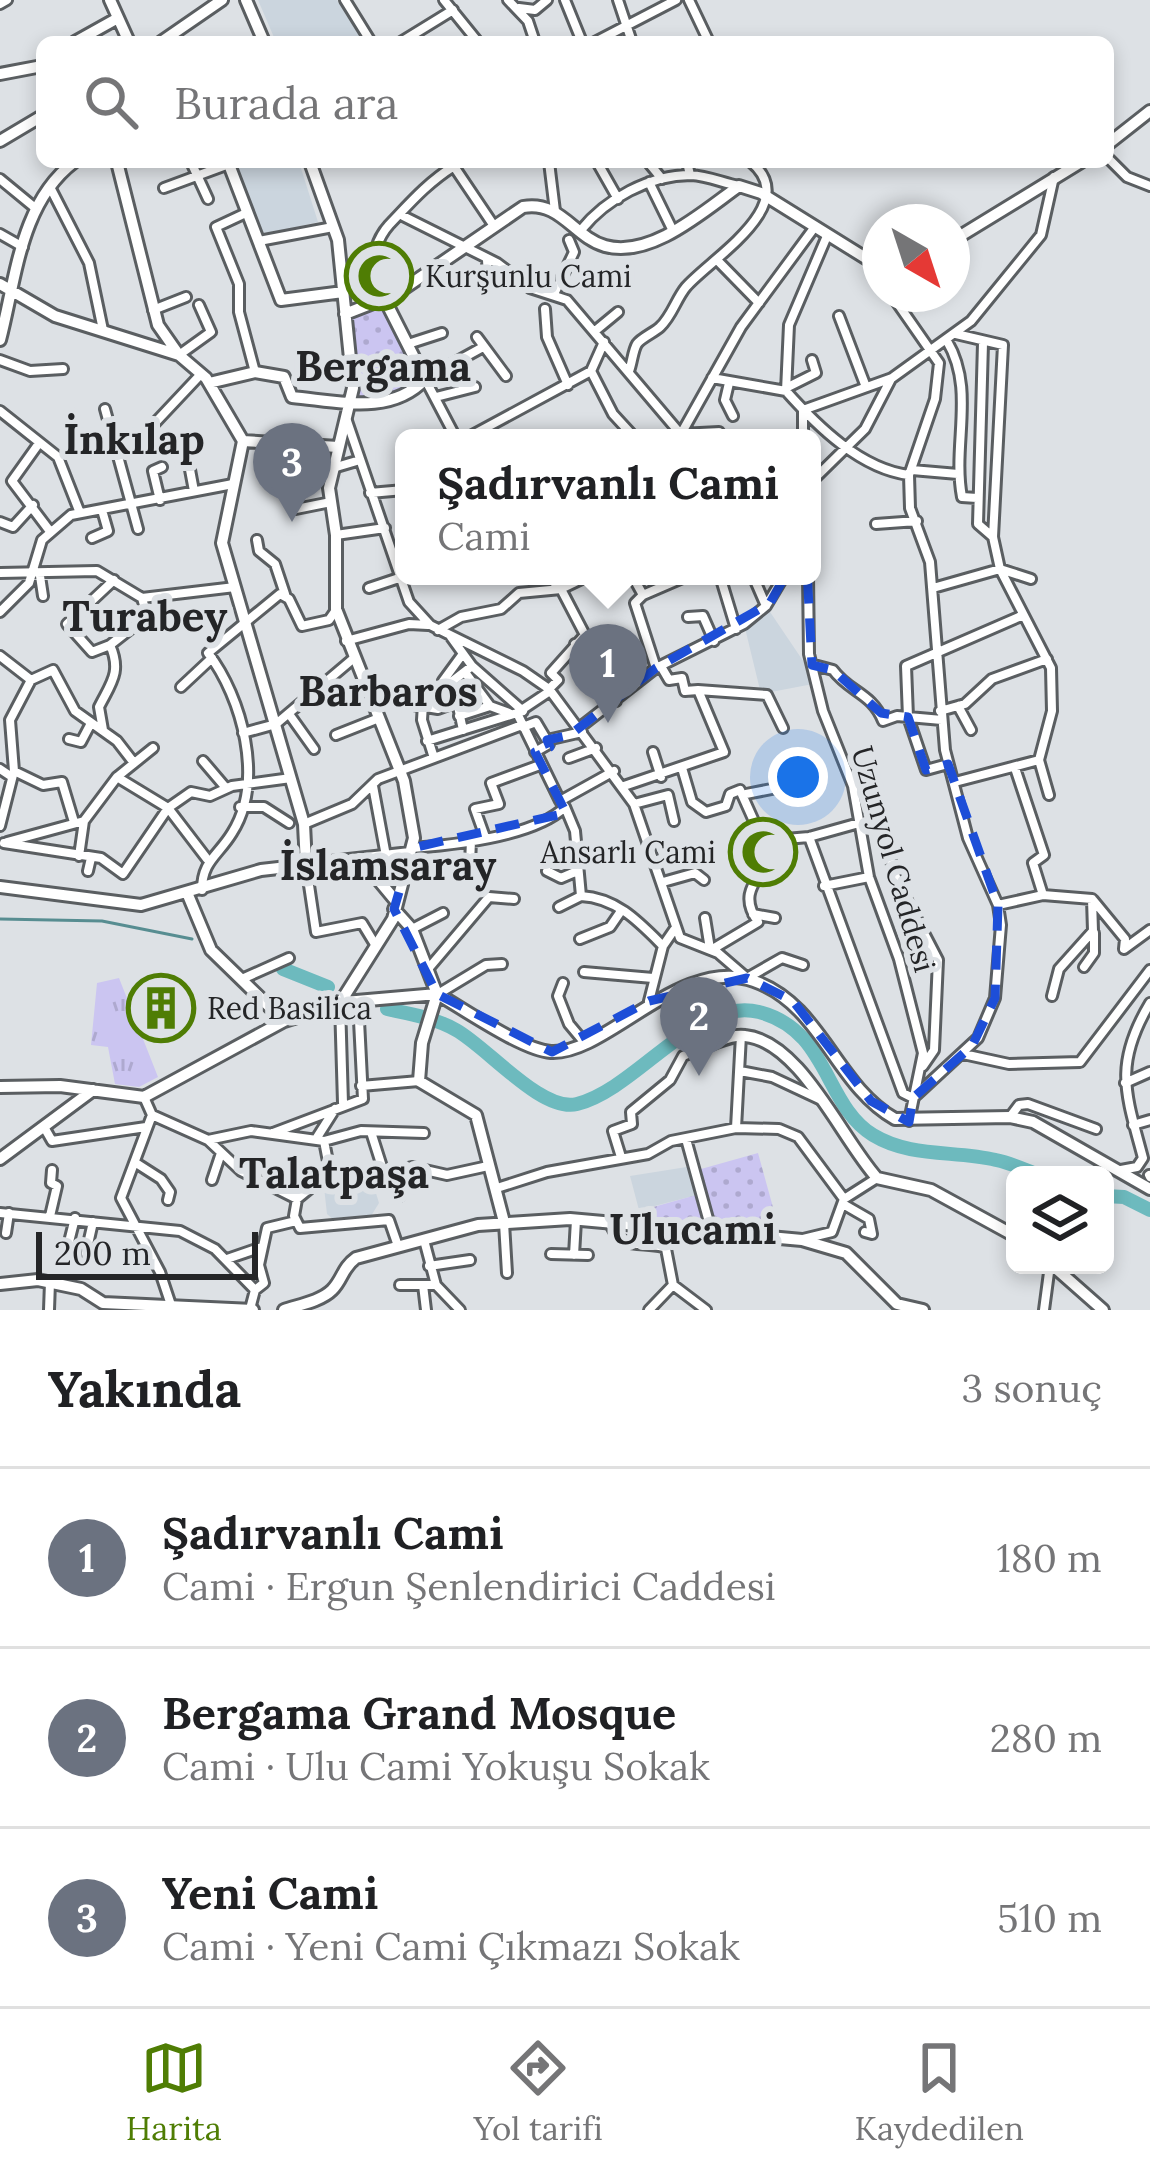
<!DOCTYPE html>
<html lang="tr">
<head>
<meta charset="utf-8">
<style>
	body { margin:0; font-family:Lora,serif; background:#f2f2f2; color:#202124 }
	.controls { position:absolute; right:36px; bottom:36px; display:grid; overflow:hidden; border-radius:18px; box-shadow:0 6px 18px #0003 }
	.controls button { width:108px; height:108px; display:grid; place-items:center; padding:0; border:0; border-bottom:3px solid #e0e0e0; background:#fff; color:#202124; font:60px sans-serif }
	.compass { position:absolute; left:862px; top:204px; width:108px; height:108px; border-radius:50%; background:#fff; box-shadow:0 6px 18px #0003; rotate:141deg }
	.scale { position:absolute; left:36px; bottom:30px; width:222px; box-sizing:border-box; padding-left:12px; border:6px solid #242527; border-top:0; font-size:33px; line-height:42px; white-space:nowrap; color:#242527; -webkit-text-stroke:9px #dde1e5; paint-order:stroke }
	.you { position:absolute; left:798px; top:777px; width:42px; height:42px; margin:-30px; border:9px solid #fff; border-radius:50%; background:#1a73e8; box-shadow:0 0 0 18px #1a73e833 }
	.badge { display:grid; place-items:center; width:78px; height:78px; border-radius:50%; background:#4f7d04; color:#fff; font-size:39px; font-weight:700 }
	.pin { position:absolute; translate:-50% -99px; filter:drop-shadow(0 3px 6px #0008) }
	.pin::after { content:''; position:absolute; top:63px; width:42px; height:36px; background:inherit; clip-path:polygon(0 0,100% 0,50% 100%) }
	.popup { position:absolute; left:395px; top:429px; width:426px; height:156px; box-sizing:border-box; display:grid; place-content:center; border-radius:18px; background:#fff; filter:drop-shadow(0 3px 9px #0005); font-size:39px; white-space:nowrap; color:#757577 }
	.popup b { font-size:45px; color:#202124 }
	.popup::after { content:''; position:absolute; left:50%; top:100%; margin-left:-24px; border:24px solid transparent; border-top-color:#fff }
	.list { margin:0; padding:0; list-style:none }
	h2 { display:flex; justify-content:space-between; align-items:center; height:156px; margin:0; padding:0 48px; font-size:51px }
	h2 small { font-size:39px; font-weight:400; color:#757577 }
	.list li { display:grid; grid-template-columns:78px 1fr auto; gap:36px; align-items:center; box-sizing:border-box; height:180px; padding:0 48px; border-top:3px solid #e0e0e0 }
	.list b { display:block; font-size:45px; white-space:nowrap }
	.list p { margin:0; font-size:39px; white-space:nowrap; color:#757577 }
	.list em { font-size:39px; font-style:normal; color:#757577 }
	.icon { flex:none; width:66px; height:66px; fill:none; stroke:currentColor; stroke-width:2; stroke-linecap:round; stroke-linejoin:round }
	.map { position:relative; flex:none; width:1150px; height:1310px; overflow:hidden }
	.search { position:absolute; background:#fff; box-shadow:0 6px 18px #0003; left:36px; right:36px; top:36px; height:132px; display:flex; align-items:center; gap:30px; box-sizing:border-box; padding:0 42px; border-radius:18px; color:#757577; font-size:45px }
	.sheet { height:696px; background:#fff }
	nav { display:flex; justify-content:space-around; align-items:center; box-sizing:border-box; height:168px; border-top:3px solid #e0e0e0; background:#fff; font-size:33px; color:#757577 }
	nav a { display:grid; justify-items:center; gap:6px }
	nav .on { color:#4f7d04 }
	.map>svg:first-child { display:block }
	.built { fill:#cbd5de }
	.grass { fill:url(#grass-tufts) }
	.park { fill:url(#park-dots) }
	.lines { fill:none; stroke-linecap:round; stroke-linejoin:round }
	.stream { stroke:#578d91; stroke-width:3 }
	.river { stroke:#6dbabe; stroke-width:14 }
	.street-casing { stroke:#5a5e61; stroke-width:14 }
	.secondary-casing { stroke:#5a5e61; stroke-width:16 }
	.street { stroke:#fff; stroke-width:8 }
	.secondary { stroke:#fff; stroke-width:10 }
	.marked { fill:none; stroke:#1d4ed8; stroke-width:9; stroke-dasharray:24 15; stroke-linejoin:round }
	.labels { text-anchor:middle; dominant-baseline:central; stroke-width:12; stroke-linejoin:round; paint-order:stroke }
	.poi-label { font-size:30px; fill:#242527; stroke:#dde1e5; text-anchor:start }
	.street-label { font-size:30px; fill:#242527; stroke:#dde1e5 }
	.district-label { font-size:42px; font-weight:bold; fill:#242527; stroke:#dde1e5 }
</style>
</head>
<body>
<div class="map">
<svg width="1150" height="1310" viewBox="0 0 1150 1310">
	<defs>
		<pattern id="grass-tufts" width="24" height="20" patternUnits="userSpaceOnUse" patternTransform="scale(3)"><rect width="24" height="20" fill="#cbc5f1"/><path d="M3 7l-1-3M5 7V3M7 7l1-3M15 17l-1-3M17 17v-4M19 17l1-3" fill="none" stroke="#aea9cf"/></pattern>
		<pattern id="park-dots" width="8" height="8" patternUnits="userSpaceOnUse" patternTransform="scale(3)"><rect width="8" height="8" fill="#cbc5f1"/><path d="M2 2h.1M6 6h.1" fill="none" stroke="#aea9cf" stroke-width="1.8" stroke-linecap="round"/></pattern>
	</defs>
	<rect width="100%" height="100%" fill="#dde1e5"/>
	<path class="built" d="M 258,0 L 337,0 L 363,42 L 276,42 Z
		M 233,162 L 299,162 L 318,222 L 261,235 Z
		M 766,606 L 818,683 L 761,694 L 744,624 Z
		M 693,1166 L 701,1194 L 639,1210 L 630,1176 Z
		M 334,1173 L 337,1181 L 363,1173 L 372,1180 L 379,1203 L 368,1221 L 336,1222 L 327,1214 L 323,1178 Z"/>
	<path class="grass" d="M 119,978 L 158,1077 L 139,1087 L 115,1084 L 108,1047 L 91,1045 L 97,983 Z"/>
	<path class="park" d="M 385,300 L 425,379 L 409,394 L 353,402 L 345,314 Z
		M 758,1153 L 782,1240 L 643,1226 L 639,1211 L 700,1194 L 694,1171 Z"/>
	<g class="lines">
		<path class="stream" d="M 0,919 L 102,921 L 192,939"/>
		<path class="river" d="M 283,969 L 328,987
			M 387,1009 C 411,1014 435,1018 456,1030 C 487,1047 542,1113 577,1104 C 637,1089 697,996 759,1012 C 829,1030 824,1105 873,1135 C 911,1158 954,1150 996,1160 C 1011,1163 1025,1170 1039,1175
			M 1105,1196 L 1124,1197 L 1150,1210"/>
		<g class="street-casing">
			<path id="street" d="M 345,0 L 371,42
				M 444,0 L 478,42
				M 508,0 L 528,21 L 535,42
				M 565,0 L 582,42
				M 618,0 L 632,42
				M 689,0 L 709,42
				M 0,4 L 7,0
				M 519,8 L 535,10 L 547,0
				M 401,42 L 453,10
				M 595,42 L 676,0
				M 1108,158 L 1127,177 L 1150,186
				M 191,162 L 208,199
				M 451,162 L 494,226
				M 549,162 L 555,211
				M 597,162 L 618,199
				M 648,162 L 662,179
				M 687,162 L 690,175
				M 0,179 L 34,207
				M 649,182 L 673,231
				M 50,187 L 89,263 L 103,330
				M 164,188 L 229,164
				M 246,213 L 216,227 L 239,284 L 239,312 L 255,372
				M 403,216 L 497,263 L 530,288 L 567,300 L 684,438
				M 581,230 C 606,199 649,175 691,175 C 708,176 723,183 739,186
				M 0,234 L 23,247
				M 827,236 L 789,325 L 786,391 C 818,427 861,469 909,475
				M 259,241 L 333,227
				M 487,260 L 488,276
				M 718,261 L 759,303
				M 342,286 C 384,261 368,248 389,225 C 410,203 427,183 454,166
				M 555,292 L 574,252 L 569,240
				M 545,309 L 547,337 L 568,385
				M 153,310 L 186,297
				M 839,316 L 866,387
				M 595,331 L 618,312
				M 956,334 L 1003,345 L 993,537 L 1000,569 L 1051,668 L 1052,711 L 1039,760 L 1049,795
				M 477,337 L 506,376
				M 947,341 C 976,390 952,444 962,497 L 977,498
				M 983,343 L 978,524 L 993,537
				M 408,344 L 442,333
				M 179,355 L 211,332 L 199,305
				M 0,360 L 30,371 L 63,369
				M 591,371 L 613,414 L 635,438
				M 629,371 C 632,364 633,350 637,344 C 641,338 655,332 660,327 C 672,316 676,299 686,287 C 710,259 803,205 751,162
				M 712,378 L 786,391
				M 729,383 L 725,400 L 733,416
				M 788,387 L 816,373 L 812,360
				M 436,397 L 475,387
				M 105,409 L 138,529
				M 803,410 L 892,378 L 971,321 L 1041,235 L 1054,177
				M 0,411 L 58,457 L 80,513
				M 803,411 L 803,438
				M 347,421 L 409,602 L 430,625 L 523,671 L 549,689 L 634,804 L 680,938 L 718,953 L 747,978 L 782,958 L 803,965
				M 719,432 L 681,434 L 741,327 L 814,228
				M 456,438 L 425,379 L 483,347
				M 467,438 L 591,371 L 604,342
				M 138,441 L 201,374
				M 37,446 L 12,481 L 49,530
				M 188,459 L 194,491
				M 333,468 L 360,460
				M 912,470 L 958,474
				M 812,481 L 865,429 L 891,379
				M 370,493 L 404,490
				M 160,500 L 153,471 L 162,467
				M 296,509 L 331,502
				M 0,522 L 13,527 L 33,505
				M 876,524 L 917,521
				M 336,535 L 385,528
				M 92,538 L 108,531 L 102,510
				M 257,540 L 259,551 L 275,564 L 285,594
				M 0,573 L 97,571 L 142,598 L 235,587
				M 40,576 L 43,596
				M 547,576 L 561,589 L 585,635 L 551,673 L 558,680 L 549,689
				M 614,576 L 618,584 L 633,577 L 643,595 L 635,603 L 656,668
				M 720,576 L 736,629
				M 753,576 L 766,606
				M 808,576 L 809,654 L 823,711 L 853,786 L 869,877 L 899,959 L 923,1053 L 909,1121
				M 369,588 L 405,576
				M 933,588 L 1000,569 L 1031,579
				M 643,595 L 687,576
				M 0,612 L 29,583 L 42,540 L 71,515 L 233,484
				M 688,617 L 703,616 L 714,641
				M 438,630 L 461,617 L 501,609 L 519,593 L 561,589 L 588,576
				M 451,637 L 472,666 L 523,711
				M 346,641 L 409,624 L 428,625
				M 575,644 L 616,701
				M 110,645 L 92,652 L 67,624 L 114,580
				M 462,655 L 443,681 L 457,702 L 463,730
				M 0,656 L 31,680
				M 591,663 L 620,645
				M 814,665 L 833,670 C 849,692 872,693 883,721 L 897,716 L 942,720
				M 467,675 L 490,706 L 509,713
				M 31,680 L 53,670 L 75,711 L 117,741 L 134,763
				M 181,687 L 212,658
				M 698,690 L 767,695 L 783,728
				M 371,698 L 438,709 L 457,702
				M 423,704 L 472,666
				M 423,704 L 422,720 L 434,758
				M 958,706 L 971,730
				M 940,711 L 965,704 L 992,679 L 1047,659
				M 517,713 L 560,801
				M 289,714 L 314,749
				M 459,716 L 490,706
				M 523,727 L 536,722 L 549,744 L 535,752
				M 579,728 L 656,668 L 744,624 L 766,606 L 784,576
				M 103,730 L 99,707 C 111,683 122,672 110,645 L 147,616 L 142,598
				M 243,733 L 276,724 L 354,658
				M 336,735 L 379,718
				M 69,739 L 81,742 L 90,725
				M 547,740 L 582,732
				M 427,741 L 517,713 L 550,691
				M 653,752 L 661,777
				M 569,758 L 596,748
				M 203,761 L 226,788
				M 948,764 L 926,770 L 908,717 L 906,666 L 1021,616
				M 682,768 L 692,802 L 706,812 L 726,806 L 730,794 L 740,790 L 757,828 L 786,839 L 809,837 L 877,818 L 898,883 L 938,960 L 934,1050 L 923,1066
				M 0,769 L 12,777
				M 14,771 L 43,785 L 62,782 L 74,822
				M 117,777 L 168,808 L 207,859
				M 955,782 L 1039,760
				M 373,786 L 386,856
				M 624,786 L 724,752 L 698,690 L 685,691 L 682,678 L 669,680 L 662,668
				M 746,794 L 818,780
				M 634,804 L 668,795 L 674,821
				M 240,807 L 264,807 L 289,823
				M 565,807 L 575,831 L 581,896 C 617,898 639,922 663,946
				M 304,824 L 352,804 L 378,779 L 522,725
				M 0,826 L 14,771 L 10,720 L 31,680
				M 485,837 L 475,809 L 499,804 L 491,783 L 540,765
				M 809,837 L 903,1093 L 913,1098 L 978,1038 L 995,998 L 1001,925 L 998,905 L 968,838 L 945,750 L 930,562 L 910,508 L 909,475 L 935,399 L 939,363 L 891,294
				M 7,842 L 84,821 L 117,777 L 153,748
				M 4,843 L 101,858 L 123,874 L 168,808 L 191,792 L 210,796 L 232,786 L 291,778
				M 412,848 C 453,845 534,837 565,807 L 560,801 L 614,771
				M 79,856 L 84,821
				M 470,863 L 471,841
				M 306,865 L 316,932 L 362,923 L 376,946
				M 88,871 L 91,858
				M 547,871 L 561,878 L 575,872
				M 663,882 L 695,873 L 704,880
				M 824,886 L 869,877
				M 202,890 C 202,861 218,856 232,833 C 265,781 242,697 208,653 L 280,594 L 289,599 L 302,626 L 329,620 L 336,610
				M 1043,895 L 1092,899 L 1093,931 L 1059,969 L 1052,996
				M 1093,900 L 1125,939 L 1124,949 L 1150,930
				M 998,905 L 1043,895 L 1033,863 L 1044,855 L 1015,768
				M 559,907 L 581,896
				M 753,914 L 775,918
				M 705,918 L 710,949
				M 412,929 L 443,913
				M 580,939 L 610,927 L 621,911
				M 711,950 L 758,922 C 731,884 776,873 773,835
				M 1084,967 L 1094,953 L 1094,933
				M 428,969 L 489,897 L 514,899
				M 584,972 L 653,978
				M 242,979 L 289,958
				M 563,983 L 558,996 L 569,1024 L 584,1042
				M 438,994 L 486,965 L 502,964
				M 649,1001 L 663,946 L 674,930
				M 340,1003 L 343,1103
				M 963,1054 L 1009,1064 L 1080,1062 L 1150,970
				M 740,1071 L 772,1077 L 819,1099
				M 1125,1083 L 1150,1072
				M 361,1086 L 419,1081
				M 144,1097 L 152,1115 L 121,1198 L 160,1272 L 172,1308
				M 152,1115 L 208,1140 L 251,1131 L 324,1141 L 330,1172 L 297,1199 L 294,1216 L 300,1228 L 389,1220 L 398,1246
				M 1010,1117 L 1019,1105 L 1028,1104 L 1096,1129
				M 1133,1125 L 1150,1120
				M 44,1127 L 52,1141 L 146,1127
				M 736,1128 L 741,1035
				M 371,1132 L 384,1173 L 412,1167 L 447,1175 L 488,1166
				M 273,1133 L 363,1099 L 358,1001
				M 316,1139 L 335,1109
				M 686,1139 L 712,1233
				M 208,1140 L 241,1171 L 297,1199
				M 324,1141 L 361,1131 L 424,1133
				M 621,1157 L 613,1131 L 632,1124 L 631,1112 L 670,1080 L 683,1056 L 708,1045
				M 136,1163 L 161,1179 L 170,1192 L 168,1200
				M 1121,1170 L 1137,1167 L 1143,1158 C 1126,1094 1113,1065 1150,1003
				M 392,1171 L 400,1196
				M 1149,1175 L 1150,1177
				M 212,1180 L 221,1153
				M 497,1188 L 547,1172 L 648,1154 L 671,1141 L 736,1128 L 779,1129 L 798,1137 L 844,1199
				M 843,1204 L 869,1219 L 872,1234 L 865,1232
				M 0,1213 L 180,1231 L 215,1249 L 255,1290
				M 50,1216 L 57,1186 L 51,1183 L 52,1170
				M 504,1223 L 507,1273
				M 610,1224 C 622,1251 640,1241 663,1247
				M 662,1228 L 673,1285 L 706,1310
				M 6,1233 L 9,1213
				M 803,1239 L 832,1232 L 844,1199 L 877,1178
				M 424,1240 L 436,1285 L 460,1310
				M 69,1242 L 75,1218
				M 86,1253 L 93,1222
				M 551,1254 L 588,1255
				M 574,1255 L 576,1220
				M 227,1259 L 262,1247
				M 429,1266 L 470,1260
				M 400,1285 L 436,1285
				M 423,1285 L 426,1310
				M 250,1309 L 255,1290 L 264,1283 L 259,1265 L 267,1228 L 296,1221
				M 49,1310 L 50,1282
				M 649,1310 L 673,1285
				M 1044,1310 L 1050,1265"/>
		</g>
		<g class="secondary-casing">
			<path id="secondary" d="M 110,0 L 129,42
				M 246,0 L 264,42
				M 75,42 L 118,18
				M 161,42 L 222,0
				M 0,74 L 42,66
				M 0,141 L 42,116
				M 1108,144 L 1150,111
				M 117,162 L 158,325 L 179,355 L 206,378 L 243,441 L 222,543 L 304,824 L 306,865
				M 228,162 L 281,300 L 343,292
				M 310,162 L 338,240 L 353,388 L 329,488 L 336,535 L 336,609 L 404,781 L 414,838 L 393,919 L 340,1003
				M 952,241 L 1081,162
				M 0,284 L 55,316 L 179,355
				M 345,314 L 396,294 L 523,207 C 560,200 574,237 605,246 C 651,259 705,210 739,186 L 761,193 L 880,267
				M 0,340 C 16,279 20,203 74,162
				M 209,383 L 255,372 L 284,377 L 292,397 C 337,401 391,416 425,379 L 385,300
				M 243,441 L 338,447
				M 361,859 L 395,900
				M 0,887 L 141,905 L 261,870 L 410,853
				M 188,895 L 211,950 L 284,1021
				M 394,909 L 412,929 L 437,994 L 422,1043 L 419,1081 L 476,1115 L 504,1222
				M 685,989 L 708,1045 C 720,1041 733,1034 745,1036 C 800,1041 841,1138 877,1178 L 931,1190 L 1015,1236
				M 0,1087 L 60,1086 L 144,1097 L 284,1021 L 345,1002 L 437,994 C 464,1009 522,1050 551,1052 C 606,1055 681,955 754,981 C 822,1005 835,1085 895,1119 L 1010,1117 L 1033,1122 L 1150,1189
				M 0,1159 L 93,1090
				M 1052,1265 L 1103,1310
				M 0,1284 L 38,1280 L 81,1289 L 103,1303 L 253,1310
				M 284,1310 C 299,1305 321,1301 332,1290 C 343,1279 342,1268 356,1258 L 478,1225 L 570,1219 L 802,1240 L 846,1253 L 897,1304 L 923,1310"/>
		</g>
		<use href="#street" class="street"/>
		<use href="#secondary" class="secondary"/>
	</g>
	<path class="marked" d="M 796,474 L 812,481 L 804,512 L 812,665 L 833,670 L 881,713 L 908,717 L 926,770 L 948,764 L 998,905 L 995,998 L 972,1046 L 913,1098 L 909,1122 L 871,1101 L 793,1001 L 747,978 L 649,1001 L 552,1052 L 437,994 L 394,909 L 412,848 L 566,813 L 535,752 L 550,747 L 547,740 L 570,735 L 656,668 L 770,603 L 788,571 L 789,488 Z"/>
	<defs>
		<g id="mosque-ring" transform="scale(3.45)"><circle r="9.5" fill="#dde1e5" stroke="#4f7d04" stroke-width="1.5"/><path d="M3.5-4.9A6 6 0 1 0 3.5 4.9A5 5 0 1 1 3.5-4.9Z" fill="#4f7d04"/></g>
		<g id="building-ring" transform="scale(3.45)"><circle r="9.5" fill="#dde1e5" stroke="#4f7d04" stroke-width="1.5"/><path d="M-4-6H4V6H1V3H-1V6H-4ZM-2.5-4.3h1.7v1.8h-1.7ZM.8-4.3h1.7v1.8H.8ZM-2.5-1h1.7V.8h-1.7ZM.8-1h1.7V.8H.8Z" fill="#4f7d04"/></g>
	</defs>
	<g fill-rule="evenodd">
		<use href="#mosque-ring" x="379" y="276"/>
		<use href="#mosque-ring" x="763" y="852"/>
		<use href="#building-ring" x="161" y="1008"/>
	</g>
	<g class="labels">
		<g class="poi-label">
			<text x="425" y="276">Kurşunlu Cami</text>
			<text x="716" y="852" text-anchor="end">Ansarlı Cami</text>
			<text x="207" y="1008">Red Basilica</text>
		</g>
		<g class="street-label">
			<text transform="translate(894 859) rotate(74)">Uzunyol Caddesi</text>
		</g>
		<g class="district-label">
			<text x="383" y="366">Bergama</text>
			<text x="134" y="439">İnkılap</text>
			<text x="145" y="616">Turabey</text>
			<text x="388" y="691">Barbaros</text>
			<text x="388" y="865">İslamsaray</text>
			<text x="334" y="1173">Talatpaşa</text>
			<text x="693" y="1229">Ulucami</text>
		</g>
	</g>
</svg>
<div class="controls">
<button><svg class="icon" aria-label="layers" viewBox="0 0 24 24"><path d="M12 4l9 5-9 5-9-5zM3 14l9 5 9-5"/></svg></button>
</div>
<svg class="compass" viewBox="-18 -18 36 36"><path d="M0-13l5 13h-10z" fill="#e53935"/><path d="M0 13l5-13h-10z" fill="#757577"/></svg>
<div class="scale">200 m</div>
<div class="you"></div>
<div class="pin badge" style="left:608px;top:723px;background:#6b7280">1</div>
<div class="popup"><b>Şadırvanlı Cami</b>Cami</div>
<div class="pin badge" style="left:699px;top:1076px;background:#6b7280">2</div>
<div class="pin badge" style="left:292px;top:522px;background:#6b7280">3</div>
<div class="search"><svg class="icon" aria-label="search" viewBox="0 0 24 24"><circle cx="10" cy="10" r="6"/><path d="M15 15l6 6"/></svg>Burada ara</div>
</div>
<section class="sheet">
<h2>Yakında<small>3 sonuç</small></h2>
<ul class="list">
<li><span class="badge" style="background:#6b7280">1</span><div><b>Şadırvanlı Cami</b><p>Cami · Ergun Şenlendirici Caddesi</p></div><em>180 m</em></li>
<li><span class="badge" style="background:#6b7280">2</span><div><b>Bergama Grand Mosque</b><p>Cami · Ulu Cami Yokuşu Sokak</p></div><em>280 m</em></li>
<li><span class="badge" style="background:#6b7280">3</span><div><b>Yeni Cami</b><p>Cami · Yeni Cami Çıkmazı Sokak</p></div><em>510 m</em></li>
</ul>
</section>
<nav>
<a class="on"><svg class="icon" aria-label="map" viewBox="0 0 24 24"><path d="M3 6l6-2 6 2 6-2v14l-6 2-6-2-6 2zM9 4v14M15 6v14"/></svg>Harita</a>
<a><svg class="icon" aria-label="directions" viewBox="0 0 24 24"><path d="M12 3l9 9-9 9-9-9zM9 14v-3h6M13 9l2 2-2 2"/></svg>Yol tarifi</a>
<a><svg class="icon" aria-label="saved" viewBox="0 0 24 24"><path d="M7 4h10v16l-5-4-5 4z"/></svg>Kaydedilen</a>
</nav>
</body>
</html>
